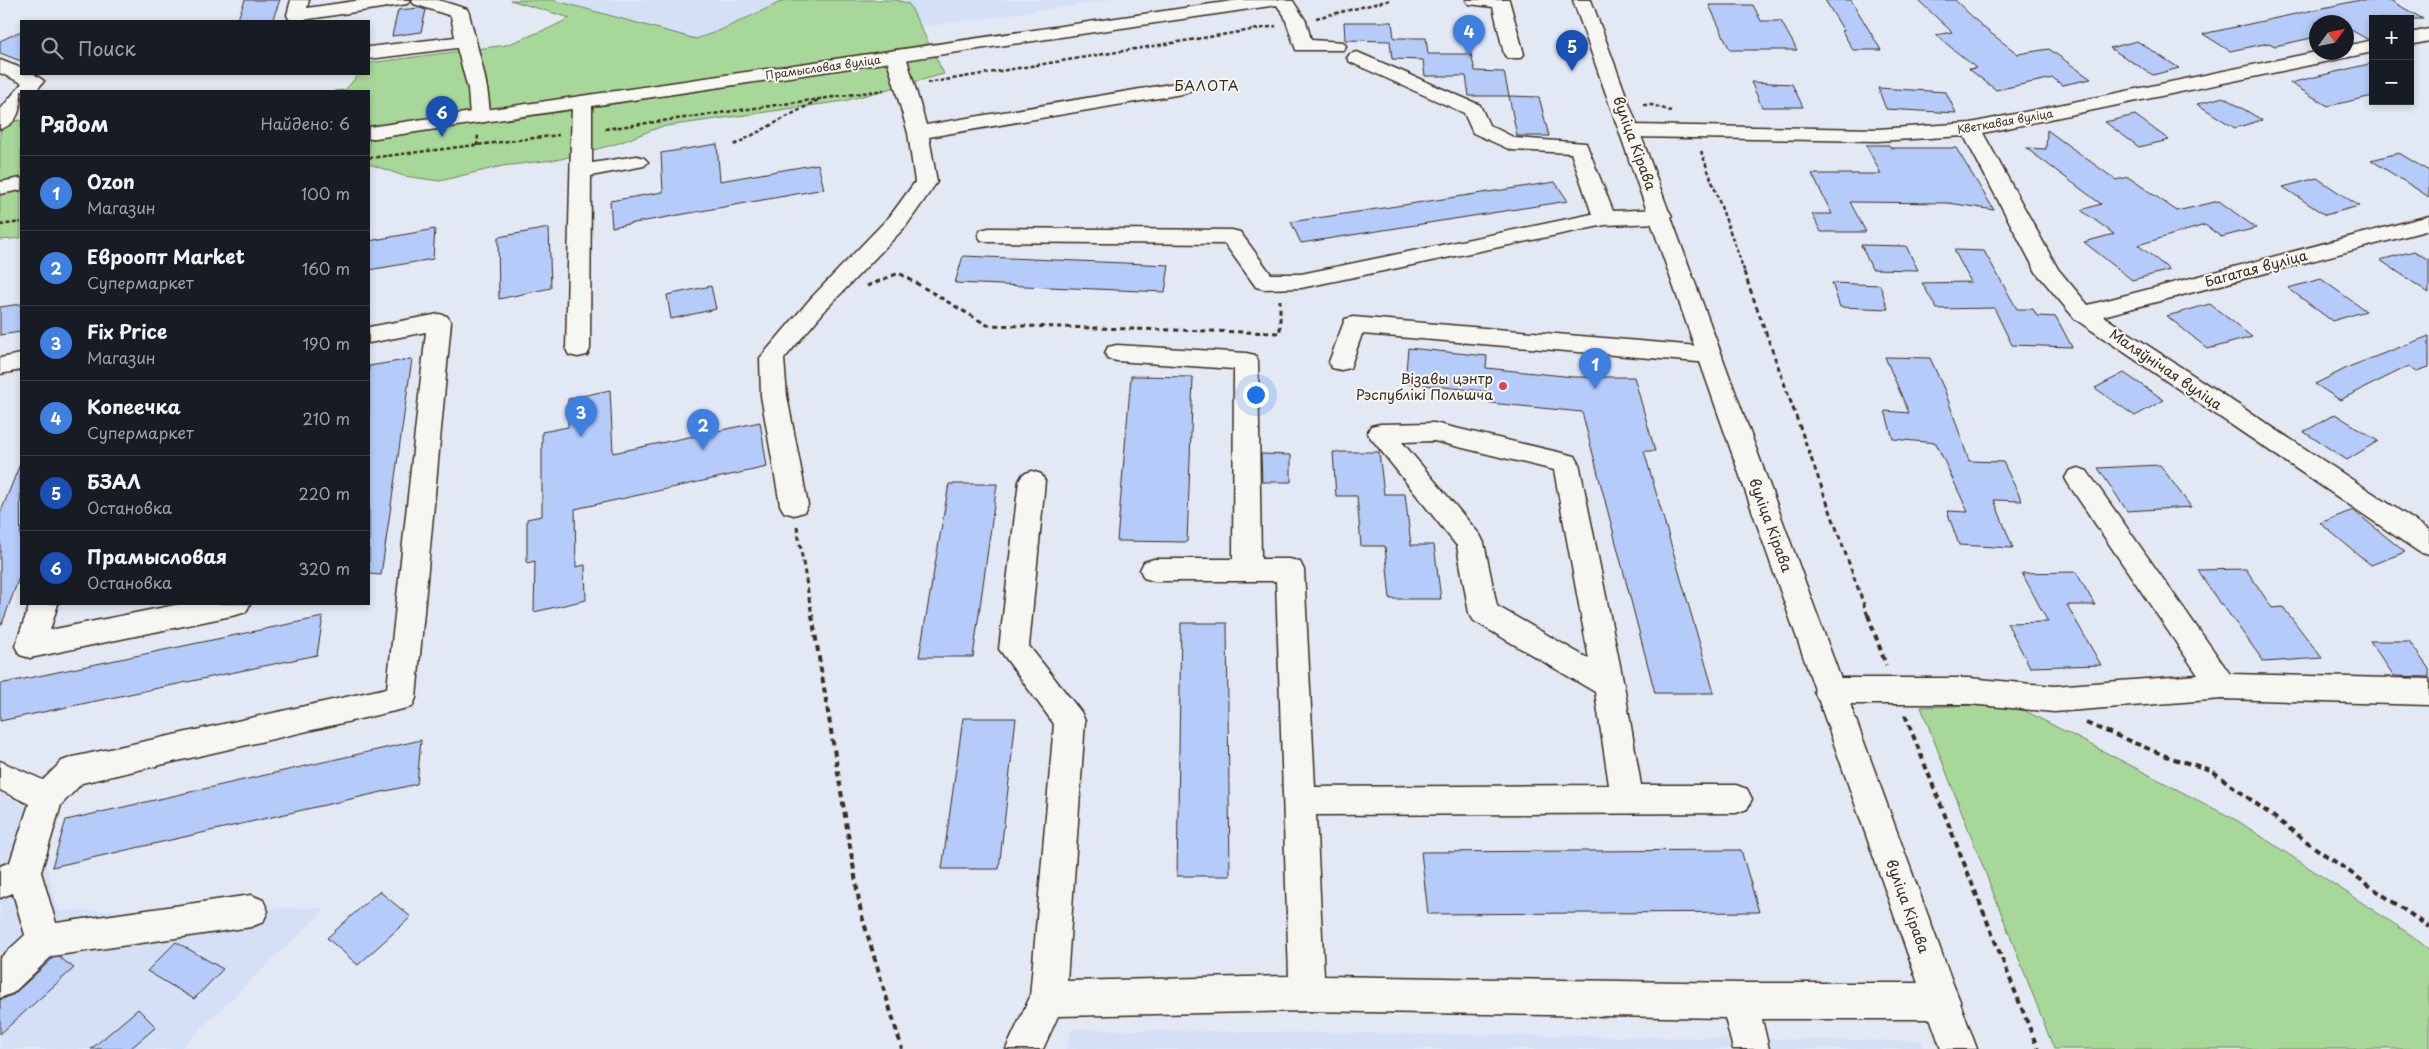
<!DOCTYPE html>
<html lang="ru">
<head>
<meta charset="utf-8">
<style>
	body { margin:0; font-family:"Playpen Sans",sans-serif; background:#20242c; color:#f1f3f6 }
	.controls { position:absolute; right:15px; top:15px; display:grid; overflow:hidden; border-radius:0px; box-shadow:0 2px 8px #0003 }
	.controls button { width:45px; height:45px; display:grid; place-items:center; padding:0; border:0; border-bottom:1px solid #363941; background:#171b24; color:#f1f3f6; font:25px sans-serif }
	.compass { position:absolute; left:2309px; top:15px; width:45px; height:45px; border-radius:50%; background:#171b24; box-shadow:0 2px 8px #0003; rotate:57deg }
	.you { position:absolute; left:1255px; top:394px; width:18px; height:18px; margin:-12px; border:4px solid #fff; border-radius:50%; background:#1a73e8; box-shadow:0 0 0 8px #1a73e833 }
	.badge { display:grid; place-items:center; width:32px; height:32px; border-radius:50%; background:#1a73e8; color:#fff; font-size:16px; font-weight:700 }
	.pin { position:absolute; translate:-50% -41px; filter:drop-shadow(0 1px 2px #0008) }
	.pin::after { content:''; position:absolute; top:26px; width:18px; height:15px; background:inherit; clip-path:polygon(0 0,100% 0,50% 100%) }
	.list { margin:0; padding:0; list-style:none }
	h2 { display:flex; justify-content:space-between; align-items:center; height:65px; margin:0; padding:0 20px; font-size:21px }
	h2 small { font-size:16px; font-weight:400; color:#9ea1a6 }
	.list li { display:grid; grid-template-columns:32px 1fr auto; gap:15px; align-items:center; box-sizing:border-box; height:75px; padding:0 20px; border-top:1px solid #363941 }
	.list b { display:block; font-size:19px; white-space:nowrap }
	.list p { margin:0; font-size:16px; white-space:nowrap; color:#9ea1a6 }
	.list em { font-size:16px; font-style:normal; color:#9ea1a6 }
	.icon { flex:none; width:28px; height:28px; fill:none; stroke:currentColor; stroke-width:2; stroke-linecap:round; stroke-linejoin:round }
	.map { position:relative; flex:none; width:2429px; height:1049px; overflow:hidden }
	.search { position:absolute; background:#171b24; box-shadow:0 2px 8px #0003; left:20px; top:20px; width:350px; height:55px; display:flex; align-items:center; gap:12px; box-sizing:border-box; padding:0 18px; border-radius:0px; color:#9ea1a6; font-size:19px }
	.panel { position:absolute; background:#171b24; box-shadow:0 2px 8px #0003; left:20px; top:90px; width:350px; height:515px; border-radius:0px }
	.map>svg:first-child { display:block }
	.built { fill:#d4e0f6 }
	.green { fill:#a7d899; stroke:#71815c }
	.building { fill:#b5ccfa; stroke:#3b2a1e }
	.lines { fill:none; stroke-linecap:round; stroke-linejoin:round }
	.minor-casing { stroke:#3b2a1e; stroke-width:3 }
	.major-casing { stroke:#3b2a1e; stroke-width:3 }
	.path-far2 { stroke:#3b2a1e; stroke-width:2.5; stroke-dasharray:4 2.5; stroke-linecap:butt }
	.path-far1 { stroke:#3b2a1e; stroke-width:3; stroke-dasharray:5 4; stroke-linecap:butt }
	.path { stroke:#3b2a1e; stroke-width:4; stroke-dasharray:6 4.5; stroke-linecap:butt }
	.minor { fill:#f6f6f2; fill-rule:evenodd }
	.major { fill:#f6f6f2; fill-rule:evenodd }
	.poi-dot { fill:#d1495b; stroke:#f6f6f2; stroke-width:2 }
	.labels { text-anchor:middle; dominant-baseline:central; stroke-width:4; stroke-linejoin:round; paint-order:stroke }
	.far-street-label { font-size:11px; fill:#3b2a1e; stroke:#f6f6f2 }
	.far-quarter-label { font-size:14px; letter-spacing:1px; fill:#3b2a1e; stroke:#f6f6f2 }
	.street-label { font-size:14px; fill:#3b2a1e; stroke:#f6f6f2 }
	.poi-label { font-size:14px; fill:#3b2a1e; stroke:#f6f6f2; text-anchor:end }
</style>
</head>
<body>
<div class="map">
<svg width="2429" height="1049" viewBox="0 0 2429 1049">
	<rect width="100%" height="100%" fill="#e2e9f4"/>
	<filter id="ink" filterUnits="userSpaceOnUse"><feTurbulence type="fractalNoise" baseFrequency=".02" numOctaves="2"/><feDisplacementMap in="SourceGraphic" scale="10" xChannelSelector="R" yChannelSelector="G"/><feConvolveMatrix kernelMatrix="1 2 1 2 8 2 1 2 1" color-interpolation-filters="sRGB"/></filter>
	<g filter="url(#ink)">
		<path class="built" d="M 553,0 L 1113,0 L 736,53 Z
			M 0,792 L 30,809 L 59,911 L 326,908 L 180,1049 L 0,1049 Z
			M 1072,1029 L 1921,1041 L 1924,1049 L 1065,1049 Z"/>
		<path class="green" d="M 510,0 L 553,0 L 696,39 L 721,30 L 785,0 L 897,0 L 909,4 L 944,74 L 844,101 L 660,127 L 619,143 L 561,159 L 502,166 L 440,181 L 404,176 L 369,164 L 369,91 L 334,91 L 345,90 L 359,74 L 369,74 L 369,63 L 506,45 L 550,28 L 570,18 Z
			M 21,120 L 21,238 L 0,240 L 0,124 Z
			M 2012,704 L 2238,821 L 2414,937 L 2429,950 L 2429,1049 L 2054,1049 L 1921,707 Z"/>
		<path class="building" d="M 245,0 L 280,0 L 272,21 L 237,21 Z
			M 1825,0 L 1851,0 L 1881,50 L 1853,50 L 1842,31 L 1844,31 Z
			M 1918,0 L 1955,0 L 1984,28 L 2018,54 L 2049,49 L 2091,79 L 2062,85 L 2053,78 L 1996,90 L 1969,69 L 1976,68 L 1936,35 L 1952,32 Z
			M 2360,0 L 2390,0 L 2423,19 L 2373,19 L 2373,38 L 2367,39 L 2351,30 L 2346,31 L 2346,22 L 2316,22 L 2316,37 L 2275,46 L 2269,43 L 2230,51 L 2203,34 Z
			M 1709,5 L 1753,5 L 1761,21 L 1781,21 L 1797,50 L 1730,50 Z
			M 420,8 L 426,10 L 421,32 L 392,36 L 398,10 Z
			M 1344,22 L 1392,22 L 1394,38 L 1426,38 L 1428,54 L 1471,54 L 1475,71 L 1504,72 L 1509,96 L 1469,96 L 1466,76 L 1425,76 L 1423,60 L 1392,59 L 1390,41 L 1345,40 Z
			M 21,31 L 21,61 L 0,53 L 0,41 Z
			M 2137,41 L 2179,68 L 2153,75 L 2110,48 Z
			M 2373,63 L 2373,96 L 2328,106 L 2290,83 Z
			M 1751,82 L 1792,84 L 1803,107 L 1762,107 Z
			M 1878,88 L 1946,92 L 1956,113 L 1886,109 Z
			M 1509,96 L 1539,97 L 1549,136 L 1517,136 Z
			M 2223,97 L 2262,120 L 2235,128 L 2197,104 Z
			M 2135,115 L 2169,140 L 2139,147 L 2105,122 Z
			M 2047,130 L 2116,180 L 2128,177 L 2177,211 L 2219,201 L 2256,228 L 2221,237 L 2205,225 L 2138,245 L 2170,270 L 2132,280 L 2084,242 L 2114,234 L 2081,210 L 2101,204 L 2026,148 L 2046,149 Z
			M 717,144 L 720,181 L 818,164 L 824,189 L 612,227 L 610,201 L 663,192 L 661,153 Z
			M 1866,145 L 1889,145 L 1891,148 L 1956,148 L 1994,210 L 1949,203 L 1850,202 L 1866,232 L 1821,232 L 1812,214 L 1832,214 L 1812,174 L 1881,174 Z
			M 2399,153 L 2429,171 L 2429,197 L 2371,160 Z
			M 2317,178 L 2359,206 L 2325,215 L 2283,187 Z
			M 1555,182 L 1568,201 L 1301,243 L 1291,222 Z
			M 549,228 L 551,288 L 499,299 L 498,237 Z
			M 435,229 L 433,259 L 369,270 L 369,241 Z
			M 1861,245 L 1906,246 L 1918,270 L 1872,269 Z
			M 1954,250 L 1984,251 L 2017,309 L 2033,309 L 2037,316 L 2056,317 L 2072,347 L 2012,345 L 1994,308 L 1937,309 L 1922,283 L 1971,282 Z
			M 2414,251 L 2429,260 L 2429,293 L 2380,260 Z
			M 963,256 L 1169,265 L 1165,292 L 955,283 Z
			M 2321,279 L 2366,311 L 2332,321 L 2288,288 Z
			M 1832,283 L 1880,285 L 1888,309 L 1840,307 Z
			M 711,286 L 716,309 L 671,319 L 667,295 Z
			M 21,304 L 21,332 L 0,335 L 0,307 Z
			M 2210,304 L 2252,337 L 2208,349 L 2167,316 Z
			M 2429,336 L 2429,367 L 2417,371 L 2409,366 L 2340,400 L 2315,384 L 2351,366 Z
			M 1408,348 L 1487,356 L 1486,368 L 1573,377 L 1634,377 L 1655,451 L 1644,451 L 1714,693 L 1655,693 L 1582,412 L 1490,403 L 1491,392 L 1405,383 Z
			M 1885,357 L 1930,358 L 1945,391 L 1969,461 L 2003,462 L 2022,501 L 1994,500 L 2013,548 L 1959,545 L 1947,511 L 1968,512 L 1936,443 L 1893,439 L 1885,411 L 1909,413 Z
			M 412,359 L 381,575 L 369,574 L 369,366 Z
			M 2124,373 L 2164,400 L 2135,416 L 2095,388 Z
			M 1131,376 L 1193,377 L 1187,542 L 1117,541 Z
			M 610,390 L 613,453 L 760,422 L 767,467 L 575,509 L 576,567 L 585,565 L 586,600 L 534,612 L 535,561 L 527,563 L 527,519 L 542,516 L 542,432 L 568,427 L 568,399 Z
			M 2335,414 L 2378,441 L 2347,460 L 2304,432 Z
			M 1333,452 L 1379,452 L 1384,494 L 1405,494 L 1411,545 L 1434,545 L 1441,599 L 1390,599 L 1385,546 L 1361,546 L 1357,496 L 1336,496 Z
			M 1261,454 L 1291,455 L 1291,482 L 1262,482 Z
			M 20,464 L 21,572 L 2,624 L 0,624 L 0,514 Z
			M 2160,465 L 2191,507 L 2127,511 L 2098,468 Z
			M 949,484 L 997,484 L 973,657 L 919,657 Z
			M 2353,510 L 2405,552 L 2371,565 L 2320,523 Z
			M 2246,569 L 2272,608 L 2283,607 L 2322,658 L 2264,662 L 2222,604 L 2220,604 L 2198,570 Z
			M 2076,572 L 2095,605 L 2067,605 L 2101,665 L 2030,667 L 2007,623 L 2048,622 L 2022,573 Z
			M 323,617 L 317,655 L 0,721 L 0,684 Z
			M 1181,623 L 1227,623 L 1230,876 L 1177,876 Z
			M 2370,641 L 2409,641 L 2429,669 L 2429,677 L 2394,676 Z
			M 963,718 L 1016,718 L 999,869 L 942,869 Z
			M 421,740 L 417,784 L 52,867 L 66,820 Z
			M 1741,850 L 1759,912 L 1428,914 L 1421,852 Z
			M 379,891 L 411,917 L 358,965 L 327,938 Z
			M 176,942 L 223,969 L 194,999 L 147,971 Z
			M 59,957 L 74,968 L 0,1034 L 0,1000 L 14,994 L 53,958 Z
			M 138,1009 L 156,1027 L 130,1049 L 91,1049 Z"/>
		<g class="lines">
			<g class="minor-casing">
				<path id="minor" d="M 291,0 L 309,0 L 307,8 L 362,0 L 410,0 L 407,4 L 401,5 L 296,21 L 289,19 L 287,15 Z
					M 411,0 L 438,0 L 467,9 L 469,13 C 473,34 497,108 487,121 L 480,123 L 473,121 L 470,117 L 468,89 L 457,48 L 369,59 L 369,47 L 455,37 L 451,16 L 414,4 Z
					M 1273,0 L 1293,1 L 1306,21 L 1311,40 L 1343,42 L 1346,46 L 1343,50 L 1296,50 L 1284,15 Z
					M 1466,0 L 1509,0 L 1524,54 L 1521,58 L 1507,58 L 1504,54 L 1493,7 L 1469,4 Z
					M 2429,29 L 2429,41 L 2410,45 L 2410,33 Z
					M 2373,40 L 2373,52 L 1983,133 L 2058,269 L 2088,305 L 2429,216 L 2429,230 L 2103,316 L 2429,530 L 2429,555 L 2419,552 L 2075,319 L 2036,272 L 1964,136 L 1877,141 L 1631,137 L 1624,135 L 1621,131 L 1624,127 L 1631,125 L 1877,129 L 1971,123 L 2316,52 L 2346,52 L 2346,46 Z
					M 896,50 L 903,52 L 906,56 L 926,125 L 1182,82 L 1189,84 L 1192,88 L 1189,92 L 1182,94 L 929,137 L 937,182 L 906,226 L 827,308 L 784,359 L 787,396 L 808,505 L 804,512 L 794,515 L 784,512 L 780,505 L 761,396 L 760,358 L 811,298 L 890,216 L 915,182 L 908,133 L 886,56 L 889,52 Z
					M 1357,52 L 1480,105 L 1489,125 L 1515,138 L 1586,143 L 1613,211 L 1661,209 L 1669,211 L 1672,216 L 1669,221 L 1661,223 L 1605,225 L 1301,288 L 1264,289 L 1256,287 L 1225,244 L 989,242 L 981,240 L 978,235 L 981,230 L 989,228 L 1232,230 L 1240,232 L 1271,274 L 1301,274 L 1592,214 L 1571,153 L 1511,150 L 1473,133 L 1464,113 L 1350,62 L 1347,58 L 1350,54 Z
					M 0,60 L 21,68 L 21,74 L 34,74 L 44,81 L 36,91 L 21,91 C 21,108 19,124 0,129 L 0,110 L 22,83 L 0,73 Z
					M 582,96 L 589,98 L 592,102 L 592,163 L 637,156 L 644,158 L 648,162 L 644,166 L 591,176 L 590,349 L 587,355 L 578,357 L 569,355 L 566,349 L 572,102 L 575,98 Z
					M 439,314 L 447,316 L 451,322 L 416,698 L 412,707 L 82,783 L 61,805 L 41,872 L 56,923 L 251,895 L 263,900 L 268,911 L 263,922 L 251,927 L 52,956 L 13,993 L 0,998 L 0,958 L 25,935 L 13,893 L 0,898 L 0,866 L 10,862 L 29,804 L 0,790 L 0,761 L 43,780 L 62,761 L 73,757 L 387,688 L 426,332 L 369,343 L 369,327 Z
					M 1353,317 L 1710,347 L 1719,349 L 1722,355 L 1719,361 L 1710,363 L 1362,334 L 1350,368 L 1341,370 L 1332,368 L 1329,362 L 1345,319 Z
					M 1117,345 L 1246,353 L 1255,355 L 1258,361 L 1261,559 L 1290,559 L 1300,562 L 1304,570 L 1315,787 L 1609,785 L 1595,692 L 1474,621 L 1469,613 L 1457,546 L 1367,433 L 1371,426 L 1380,424 L 1434,423 L 1575,456 L 1579,463 L 1624,685 L 1641,785 L 1736,785 L 1747,789 L 1752,799 L 1747,809 L 1736,813 L 1316,815 L 1324,976 L 1739,983 L 1942,983 L 1955,989 L 1960,1001 L 1955,1013 L 1942,1019 L 1762,1019 L 1769,1049 L 1733,1049 L 1725,1018 L 1307,1011 L 1058,1016 L 1043,1049 L 1006,1049 L 1030,997 L 1054,724 L 999,649 L 1019,481 L 1023,474 L 1032,471 L 1041,474 L 1045,481 L 1029,646 L 1081,712 L 1085,721 L 1067,981 L 1289,976 L 1276,581 L 1154,581 L 1144,578 L 1140,570 L 1144,562 L 1154,559 L 1233,559 L 1234,369 L 1117,361 L 1108,359 L 1105,353 L 1108,347 ZM 1434,441 L 1554,470 L 1589,659 L 1497,606 L 1484,543 L 1480,535 L 1402,442 Z
					M 21,354 L 21,370 L 0,374 L 0,358 Z
					M 2078,468 L 2087,471 L 2230,674 L 2429,679 L 2429,705 L 2222,699 L 2054,712 L 1969,704 L 1829,704 L 1818,700 L 1814,691 L 1818,682 L 1829,678 L 1969,678 L 2054,686 L 2198,675 L 2069,485 L 2065,478 L 2069,471 Z
					M 30,604 L 58,604 L 50,630 L 180,604 L 250,604 L 246,612 L 236,615 L 30,658 L 20,655 L 15,646 Z"/>
			</g>
			<g class="major-casing">
				<path id="major" d="M 1239,0 L 1286,0 L 1283,4 L 1277,5 L 369,139 L 369,127 Z
					M 1573,0 L 1591,0 L 1977,1049 L 1941,1049 Z
					M 21,178 L 21,190 L 0,194 L 0,182 Z"/>
			</g>
			<path class="path-far2" d="M 1316,18 L 1391,0
				M 927,83 L 1276,26
				M 1643,105 L 1652,105 L 1671,111
				M 605,129 L 884,90
				M 734,145 L 818,100
				M 477,146 L 478,135
				M 1701,151 L 1745,273
				M 369,158 L 559,135
				M 0,225 L 21,222"/>
			<path class="path-far1" d="M 1744,272 L 1868,616
				M 867,286 L 899,273 L 987,325 L 1280,333 L 1280,300
				M 797,526 L 812,616"/>
			<path class="path" d="M 812,615 L 861,913 L 902,1049
				M 1868,615 L 1886,665
				M 1905,715 L 2038,1049
				M 2086,723 L 2171,758 L 2211,770 L 2314,847 L 2429,927"/>
			<use href="#minor" class="minor"/>
			<use href="#major" class="major"/>
		</g>
	</g>
	<circle class="poi-dot" cx="1503" cy="386" r="5"/>
	<g class="labels">
		<g class="far-street-label">
			<text transform="translate(823 67) rotate(-8)">Прамысловая вуліца</text>
			<text transform="translate(2005 121) rotate(-10)">Кветкавая вуліца</text>
		</g>
		<g class="far-quarter-label">
			<text x="1207" y="85">БАЛОТА</text>
		</g>
		<g class="street-label">
			<text transform="translate(1635 143) rotate(70)">вуліца Кірава</text>
			<text transform="translate(2256 268) rotate(-15)">Багатая вуліца</text>
			<text transform="translate(2166 369) rotate(34)">Маляўнічая вуліца</text>
			<text transform="translate(1771 525) rotate(70)">вуліца Кірава</text>
			<text transform="translate(1908 906) rotate(70)">вуліца Кірава</text>
		</g>
		<g class="poi-label">
			<text x="1493" y="378">Візавы цэнтр<tspan x="1493" dy="16">Рэспублікі Польшча</tspan></text>
		</g>
	</g>
</svg>
<div class="controls">
<button>+</button>
<button>−</button>
</div>
<svg class="compass" viewBox="-18 -18 36 36"><path d="M0-13l5 13h-10z" fill="#e53935"/><path d="M0 13l5-13h-10z" fill="#9ea1a6"/></svg>
<div class="you"></div>
<div class="pin badge" style="left:1595px;top:389px;background:#3f7fe0">1</div>
<div class="pin badge" style="left:703px;top:450px;background:#3f7fe0">2</div>
<div class="pin badge" style="left:581px;top:437px;background:#3f7fe0">3</div>
<div class="pin badge" style="left:1469px;top:56px;background:#3f7fe0">4</div>
<div class="pin badge" style="left:1572px;top:71px;background:#1a4fb4">5</div>
<div class="pin badge" style="left:442px;top:137px;background:#1a4fb4">6</div>
<div class="search"><svg class="icon" aria-label="search" viewBox="0 0 24 24"><circle cx="10" cy="10" r="6"/><path d="M15 15l6 6"/></svg>Поиск</div>
<section class="panel">
<h2>Рядом<small>Найдено: 6</small></h2>
<ul class="list">
<li><span class="badge" style="background:#3f7fe0">1</span><div><b>Ozon</b><p>Магазин</p></div><em>100 m</em></li>
<li><span class="badge" style="background:#3f7fe0">2</span><div><b>Евроопт Market</b><p>Супермаркет</p></div><em>160 m</em></li>
<li><span class="badge" style="background:#3f7fe0">3</span><div><b>Fix Price</b><p>Магазин</p></div><em>190 m</em></li>
<li><span class="badge" style="background:#3f7fe0">4</span><div><b>Копеечка</b><p>Супермаркет</p></div><em>210 m</em></li>
<li><span class="badge" style="background:#1a4fb4">5</span><div><b>БЗАЛ</b><p>Остановка</p></div><em>220 m</em></li>
<li><span class="badge" style="background:#1a4fb4">6</span><div><b>Прамысловая</b><p>Остановка</p></div><em>320 m</em></li>
</ul>
</section>
</div>
</body>
</html>
